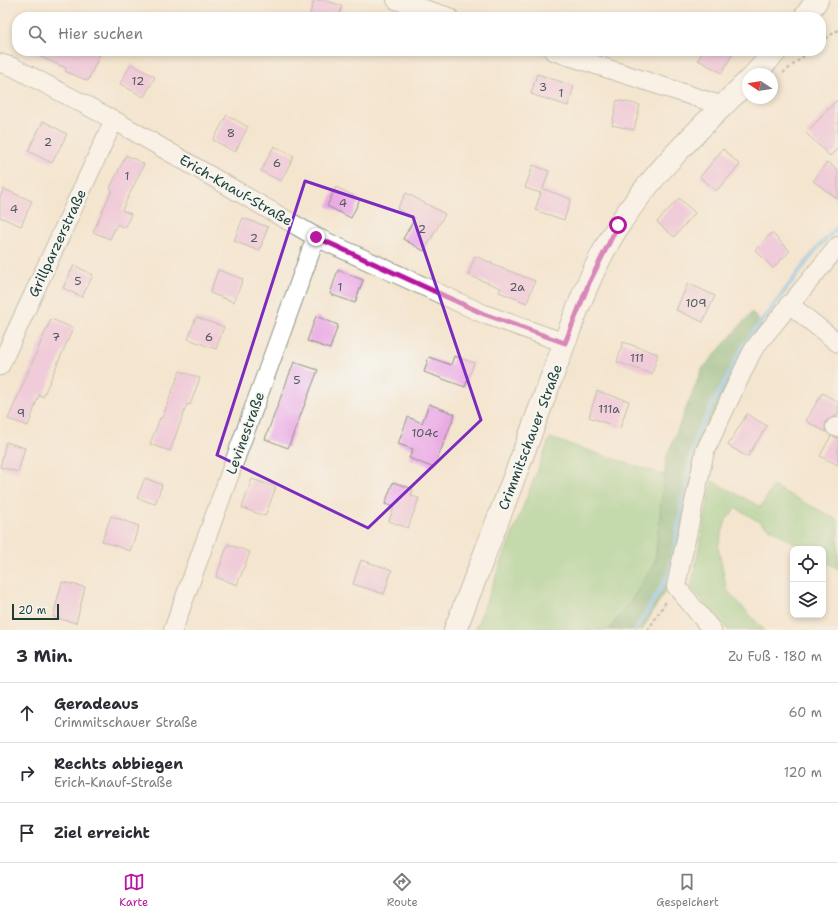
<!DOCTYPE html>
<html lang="de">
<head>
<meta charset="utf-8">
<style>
	body { margin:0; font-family:"Shantell Sans",sans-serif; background:#f7f7f7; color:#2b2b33 }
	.controls { position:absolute; right:12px; bottom:12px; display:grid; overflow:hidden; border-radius:8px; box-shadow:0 2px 6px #0003 }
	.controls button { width:36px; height:36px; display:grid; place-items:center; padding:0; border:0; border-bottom:1px solid #e1e1e2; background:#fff; color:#2b2b33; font:20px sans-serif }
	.compass { position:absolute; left:742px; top:68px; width:36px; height:36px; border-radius:50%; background:#fff; box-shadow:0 2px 6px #0003; rotate:282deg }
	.scale { position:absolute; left:12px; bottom:10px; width:47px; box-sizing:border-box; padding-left:4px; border:2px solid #1f3d34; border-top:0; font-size:11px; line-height:14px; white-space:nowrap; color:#1f3d34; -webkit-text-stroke:3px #f6f6f2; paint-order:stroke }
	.stop { position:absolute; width:12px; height:12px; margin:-9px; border:3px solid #b5179e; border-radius:50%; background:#fff }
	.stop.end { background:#b5179e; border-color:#fff; box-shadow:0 1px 4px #0008 }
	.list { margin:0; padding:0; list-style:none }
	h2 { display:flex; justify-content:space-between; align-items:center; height:52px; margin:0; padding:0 16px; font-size:17px }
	h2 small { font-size:13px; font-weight:400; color:#7c7c81 }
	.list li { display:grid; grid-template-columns:26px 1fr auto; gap:12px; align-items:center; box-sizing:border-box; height:60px; padding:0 16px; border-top:1px solid #e1e1e2 }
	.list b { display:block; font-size:15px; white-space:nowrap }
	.list p { margin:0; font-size:13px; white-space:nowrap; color:#7c7c81 }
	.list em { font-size:13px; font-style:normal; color:#7c7c81 }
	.icon { flex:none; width:22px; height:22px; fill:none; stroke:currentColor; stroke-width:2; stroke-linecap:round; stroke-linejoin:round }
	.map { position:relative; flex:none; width:838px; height:630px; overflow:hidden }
	.search { position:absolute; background:#fff; box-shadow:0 2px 6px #0003; left:12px; right:12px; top:12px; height:44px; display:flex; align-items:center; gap:10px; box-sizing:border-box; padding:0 14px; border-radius:16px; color:#7c7c81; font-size:15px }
	.sheet { height:232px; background:#fff }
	nav { display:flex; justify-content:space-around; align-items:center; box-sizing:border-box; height:56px; border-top:1px solid #e1e1e2; background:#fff; font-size:11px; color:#7c7c81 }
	nav a { display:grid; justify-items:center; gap:2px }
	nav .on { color:#b5179e }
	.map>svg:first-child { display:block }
	.green { fill:#89c980; stroke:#54835a }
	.forest { fill:#6ead6e; stroke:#467551 }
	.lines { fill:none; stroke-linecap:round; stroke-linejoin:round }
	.stream { stroke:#77bdee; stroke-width:4.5 }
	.building { fill:#ebaae4 }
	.minor-casing { stroke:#8a9182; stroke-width:20 }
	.major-casing { stroke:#8a9182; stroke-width:24 }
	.path { stroke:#8a9182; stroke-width:2.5; stroke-dasharray:3 3; stroke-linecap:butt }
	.minor { stroke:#fff; stroke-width:18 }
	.major { stroke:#fff; stroke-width:22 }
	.route { stroke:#b5179e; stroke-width:5 }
	.marked { fill:none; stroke:#7b2cbf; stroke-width:3; stroke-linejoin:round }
	.labels { text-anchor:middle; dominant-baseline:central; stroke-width:4; stroke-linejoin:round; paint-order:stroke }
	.number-label { font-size:12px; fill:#525860 }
	.street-label { font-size:14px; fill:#1f3d34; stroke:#f6f6f2 }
</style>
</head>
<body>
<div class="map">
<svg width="838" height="630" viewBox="0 0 838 630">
	<rect width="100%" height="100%" fill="#f6f6f2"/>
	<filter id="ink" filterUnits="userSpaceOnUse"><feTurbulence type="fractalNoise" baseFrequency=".025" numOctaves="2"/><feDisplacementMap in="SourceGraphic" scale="8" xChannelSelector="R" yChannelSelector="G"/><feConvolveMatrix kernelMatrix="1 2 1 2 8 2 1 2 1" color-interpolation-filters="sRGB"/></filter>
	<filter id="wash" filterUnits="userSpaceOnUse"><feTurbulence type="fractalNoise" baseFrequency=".012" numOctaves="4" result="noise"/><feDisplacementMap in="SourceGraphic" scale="16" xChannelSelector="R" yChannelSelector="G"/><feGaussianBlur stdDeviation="0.9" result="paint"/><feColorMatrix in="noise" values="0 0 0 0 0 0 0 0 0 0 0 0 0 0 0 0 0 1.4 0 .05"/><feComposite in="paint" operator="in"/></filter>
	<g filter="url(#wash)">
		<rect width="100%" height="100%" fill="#f4e5cf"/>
		<path class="green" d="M 550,438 L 664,475 L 655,562 L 633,598 L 609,630 L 475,630 Z
			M 712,481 L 761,507 L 773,486 L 838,520 L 838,569 L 823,560 L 823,549 L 804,549 L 736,508 L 726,520 L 718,547 L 727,590 L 764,630 L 728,630 L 691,588 Z"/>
		<path class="forest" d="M 752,312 L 764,328 L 746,352 L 670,583 L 642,630 L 609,630 L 633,598 L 655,562 L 666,458 L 702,369 Z"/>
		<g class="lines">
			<path class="stream" d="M 636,630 L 670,572 L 695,438 L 745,343 L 818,247 L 838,227"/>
		</g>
		<g id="blocks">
			<path class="building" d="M 314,0 L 324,0 L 342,6 L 339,17 L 309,17 Z
				M 28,51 L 101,51 L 88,81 L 65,71 L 66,68 Z
				M 703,51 L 734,51 L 722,73 L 698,60 Z
				M 131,64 L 155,77 L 144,97 L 120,84 Z
				M 537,74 L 574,86 L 568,106 L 531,94 Z
				M 838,99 L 838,148 L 830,156 L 806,133 Z
				M 617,100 L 640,105 L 634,130 L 612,125 Z
				M 227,115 L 248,127 L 235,152 L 213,140 Z
				M 43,121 L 67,134 L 52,163 L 28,151 Z
				M 274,146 L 294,156 L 281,181 L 261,171 Z
				M 723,149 L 740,165 L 716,191 L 700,177 Z
				M 126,155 L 144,164 L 122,210 L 131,214 L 125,228 L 117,224 L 110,239 L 93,232 L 112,190 L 110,188 Z
				M 827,162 L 838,170 L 838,199 L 813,181 Z
				M 533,165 L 549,171 L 543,189 L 571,199 L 564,220 L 535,210 L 541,193 L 525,188 Z
				M 336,187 L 360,199 L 351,218 L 327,206 Z
				M 4,189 L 32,201 L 21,226 L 0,217 L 0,197 Z
				M 406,193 L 445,214 L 424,251 L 403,239 L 415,218 L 397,209 Z
				M 679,198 L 695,213 L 674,237 L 657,222 Z
				M 243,218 L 268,227 L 259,251 L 234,241 Z
				M 772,233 L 790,251 L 773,268 L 755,250 Z
				M 475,256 L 492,263 L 491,264 L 535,281 L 527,303 L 499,292 L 501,288 L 468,275 Z
				M 74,265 L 93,275 L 82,297 L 63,288 Z
				M 218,270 L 243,279 L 234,302 L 210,293 Z
				M 338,270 L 363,280 L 355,303 L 330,294 Z
				M 688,283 L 715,296 L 703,322 L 676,310 Z
				M 316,316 L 338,325 L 330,349 L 307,341 Z
				M 196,317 L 224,327 L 216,349 L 188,339 Z
				M 51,319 L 73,328 L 43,397 L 39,395 L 28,426 L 8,419 Z
				M 623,342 L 658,354 L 652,374 L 617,362 Z
				M 454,356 L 474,363 L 465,387 L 424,372 L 429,357 L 451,365 Z
				M 294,362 L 318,370 L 288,448 L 265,439 Z
				M 180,371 L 200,378 L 190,405 L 187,404 L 170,451 L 150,444 L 160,418 L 162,418 Z
				M 597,391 L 629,401 L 620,428 L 589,417 Z
				M 822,393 L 838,402 L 838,415 L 826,421 L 825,427 L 826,432 L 806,421 Z
				M 429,404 L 455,414 L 434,468 L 409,458 L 413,449 L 398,444 L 408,417 L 422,423 Z
				M 747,414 L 767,426 L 747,457 L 728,445 Z
				M 831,436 L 838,438 L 838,465 L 820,456 Z
				M 6,442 L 25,448 L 18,472 L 0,467 Z
				M 145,478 L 162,485 L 155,504 L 137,498 Z
				M 252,479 L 276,487 L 265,516 L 242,508 Z
				M 393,482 L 413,489 L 411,496 L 419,498 L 408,528 L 389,521 L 394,507 L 385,504 Z
				M 111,516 L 139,526 L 130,551 L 102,541 Z
				M 228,544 L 250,552 L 237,585 L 216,577 Z
				M 361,560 L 392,570 L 384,594 L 353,584 Z
				M 62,582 L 85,587 L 76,623 L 53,617 Z"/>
		</g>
	</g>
	<g filter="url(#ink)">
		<use href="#blocks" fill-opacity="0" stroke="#8a9182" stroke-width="1"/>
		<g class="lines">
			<g class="minor-casing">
				<path id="minor" d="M 396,0 L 449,17
					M 553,51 L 723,106
					M 0,63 L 13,67 L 114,120 L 316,237 L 484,314 L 565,343
					M 789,304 L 838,343
					M 0,366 L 114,120
					M 835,427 L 838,427
					M 173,630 L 316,237
					M 712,630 L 676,586 L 705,451 L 751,354 L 755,347 L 838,246"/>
			</g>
			<g class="major-casing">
				<path id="major" d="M 805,17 L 817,0
					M 755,74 L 776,51
					M 455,630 C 487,549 518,468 548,387 C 569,333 587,274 619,225 C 652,173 704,124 748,81"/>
			</g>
			<path class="path" d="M 821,42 L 838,30
				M 783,73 L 810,51
				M 648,630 L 667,600"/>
			<use href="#minor" class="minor"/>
			<use href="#major" class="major"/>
		</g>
	</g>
	<g class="lines" filter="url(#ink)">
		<path class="route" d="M 316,237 L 484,314 L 565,343 L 589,283 L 618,225"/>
	</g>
	<path d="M0 0H838V630H0ZM 305,181 L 413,217 L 481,420 L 368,528 L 217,455 Z" fill="#f4e5cf" fill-opacity=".55" fill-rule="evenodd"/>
	<path class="marked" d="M 305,181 L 413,217 L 481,420 L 368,528 L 217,455 Z"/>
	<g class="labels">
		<g class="number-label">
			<text x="138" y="81">12</text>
			<text x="543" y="87">3</text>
			<text x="561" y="93">1</text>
			<text x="231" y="133">8</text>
			<text x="48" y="142">2</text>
			<text x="277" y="163">6</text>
			<text x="127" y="176">1</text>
			<text x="343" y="203">4</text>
			<text x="14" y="209">4</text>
			<text x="422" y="229">2</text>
			<text x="254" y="238">2</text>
			<text x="78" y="281">5</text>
			<text x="340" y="287">1</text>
			<text x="517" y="287">2a</text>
			<text x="696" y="303">109</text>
			<text x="56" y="337">7</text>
			<text x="209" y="337">6</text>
			<text x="637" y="358">111</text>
			<text x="297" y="380">5</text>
			<text x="609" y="409">111a</text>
			<text x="21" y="413">9</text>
			<text x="425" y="433">104c</text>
		</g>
		<g class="street-label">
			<text transform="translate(236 190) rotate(30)">Erich-Knauf-Straße</text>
			<text transform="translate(57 243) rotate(-65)">Grillparzerstraße</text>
			<text transform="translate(245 433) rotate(-70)">Levinestraße</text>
			<text transform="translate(530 437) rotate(-69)">Crimmitschauer Straße</text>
		</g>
	</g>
</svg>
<div class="controls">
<button><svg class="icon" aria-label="locate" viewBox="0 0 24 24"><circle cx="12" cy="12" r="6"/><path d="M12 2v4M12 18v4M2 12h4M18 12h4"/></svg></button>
<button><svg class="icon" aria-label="layers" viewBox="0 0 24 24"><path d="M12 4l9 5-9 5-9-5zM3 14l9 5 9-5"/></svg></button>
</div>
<svg class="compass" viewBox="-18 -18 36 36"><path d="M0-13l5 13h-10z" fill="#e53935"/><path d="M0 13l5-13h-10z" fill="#7c7c81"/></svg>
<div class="scale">20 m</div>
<div class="stop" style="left:618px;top:225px"></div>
<div class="stop end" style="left:316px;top:237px"></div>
<div class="search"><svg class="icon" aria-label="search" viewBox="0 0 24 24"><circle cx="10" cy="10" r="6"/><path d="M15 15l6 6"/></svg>Hier suchen</div>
</div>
<section class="sheet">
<h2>3 Min.<small>Zu Fuß · 180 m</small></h2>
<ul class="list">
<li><svg class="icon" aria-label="ahead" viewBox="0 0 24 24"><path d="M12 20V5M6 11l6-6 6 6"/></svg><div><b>Geradeaus</b><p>Crimmitschauer Straße</p></div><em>60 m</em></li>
<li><svg class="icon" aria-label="right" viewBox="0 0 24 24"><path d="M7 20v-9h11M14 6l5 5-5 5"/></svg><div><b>Rechts abbiegen</b><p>Erich-Knauf-Straße</p></div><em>120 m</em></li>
<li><svg class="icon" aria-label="arrive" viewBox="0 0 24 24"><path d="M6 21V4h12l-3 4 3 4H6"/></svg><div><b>Ziel erreicht</b></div></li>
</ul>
</section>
<nav>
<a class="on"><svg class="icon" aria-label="map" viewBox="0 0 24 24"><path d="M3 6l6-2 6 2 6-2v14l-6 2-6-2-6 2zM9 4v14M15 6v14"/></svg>Karte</a>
<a><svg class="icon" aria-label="directions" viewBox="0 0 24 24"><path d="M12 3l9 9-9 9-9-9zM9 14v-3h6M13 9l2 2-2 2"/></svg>Route</a>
<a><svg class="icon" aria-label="saved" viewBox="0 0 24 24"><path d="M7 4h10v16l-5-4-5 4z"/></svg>Gespeichert</a>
</nav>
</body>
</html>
